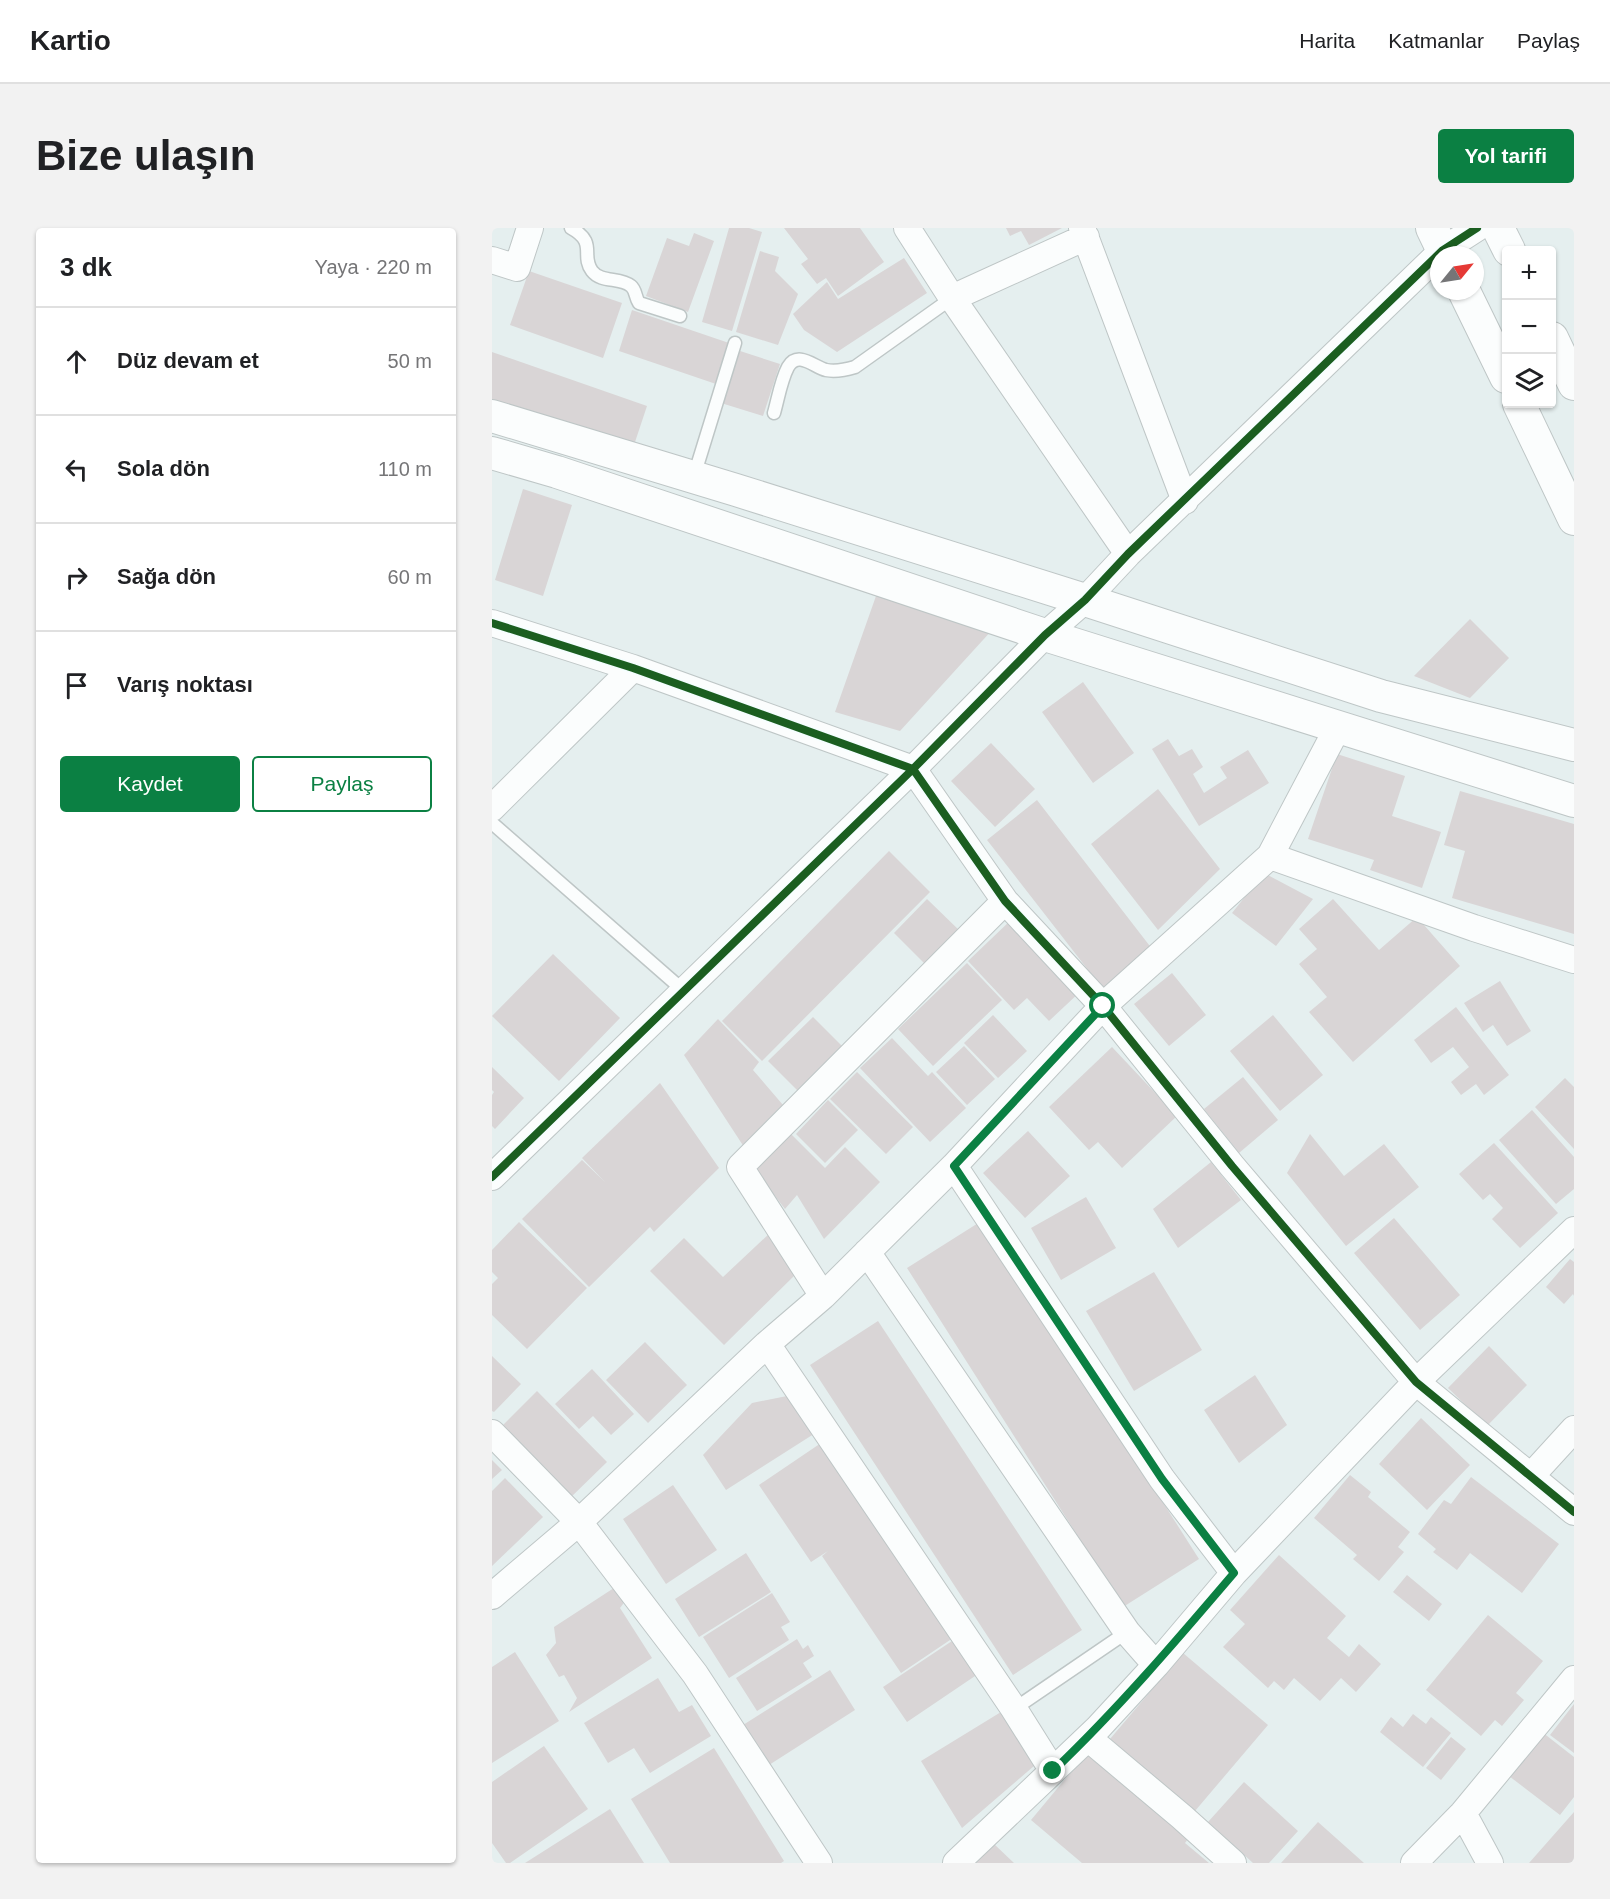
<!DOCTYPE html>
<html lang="tr">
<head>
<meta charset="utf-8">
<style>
	body { margin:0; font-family:Helvetica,sans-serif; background:#f2f2f2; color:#202124 }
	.controls { position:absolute; right:18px; top:18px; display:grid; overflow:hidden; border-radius:6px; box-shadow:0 2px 4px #0004 }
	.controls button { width:54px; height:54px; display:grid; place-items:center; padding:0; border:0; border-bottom:2px solid #e0e0e0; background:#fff; color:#202124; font:30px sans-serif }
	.compass { position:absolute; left:938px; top:18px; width:54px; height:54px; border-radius:50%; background:#fff; box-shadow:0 2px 4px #0004; rotate:60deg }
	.stop { position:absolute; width:18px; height:18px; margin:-14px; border:4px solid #0b8043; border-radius:50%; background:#fff }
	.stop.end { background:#0b8043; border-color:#fff; box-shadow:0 2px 6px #0008 }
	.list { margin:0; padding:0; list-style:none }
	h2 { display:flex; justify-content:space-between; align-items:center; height:78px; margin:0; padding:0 24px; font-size:26px }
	h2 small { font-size:20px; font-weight:400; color:#757577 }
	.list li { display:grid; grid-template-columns:39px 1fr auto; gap:18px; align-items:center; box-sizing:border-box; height:108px; padding:0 24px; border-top:2px solid #e0e0e0 }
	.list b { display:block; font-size:22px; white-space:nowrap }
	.list em { font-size:20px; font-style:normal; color:#757577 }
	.actions { display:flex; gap:12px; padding:18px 24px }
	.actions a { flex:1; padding:14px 0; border:2px solid #0b8043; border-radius:6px; text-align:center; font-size:21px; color:#0b8043 }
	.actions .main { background:#0b8043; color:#fff }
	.icon { flex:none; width:33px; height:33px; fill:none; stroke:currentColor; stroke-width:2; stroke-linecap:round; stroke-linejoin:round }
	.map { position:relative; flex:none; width:1082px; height:1635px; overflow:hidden; border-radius:6px }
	header { display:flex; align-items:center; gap:36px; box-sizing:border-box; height:84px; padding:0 30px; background:#fff; border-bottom:2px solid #e0e0e0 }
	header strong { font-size:28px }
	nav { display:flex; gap:33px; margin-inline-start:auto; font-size:21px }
	.intro { display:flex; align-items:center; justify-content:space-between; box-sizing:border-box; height:144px; padding:0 36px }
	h1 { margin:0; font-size:42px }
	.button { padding:15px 27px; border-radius:6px; background:#0b8043; color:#fff; font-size:21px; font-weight:700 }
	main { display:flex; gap:36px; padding:0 36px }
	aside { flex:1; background:#fff; border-radius:6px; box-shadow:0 2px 4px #0004 }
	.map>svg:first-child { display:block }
	.building { fill:#d9d5d6 }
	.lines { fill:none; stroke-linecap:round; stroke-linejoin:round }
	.service-casing { stroke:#bec6c6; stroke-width:15 }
	.minor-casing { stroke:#bec6c6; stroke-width:28 }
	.tertiary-casing { stroke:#bec6c6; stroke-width:34 }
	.service { stroke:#fbfdfd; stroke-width:12 }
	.minor { stroke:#fbfdfd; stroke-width:26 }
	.tertiary { stroke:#fbfdfd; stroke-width:32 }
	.cycleway-casing { stroke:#f4feff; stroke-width:11 }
	.cycleway { stroke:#1b5e20; stroke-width:8 }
	.route { stroke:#0b8043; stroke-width:8 }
</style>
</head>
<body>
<header>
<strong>Kartio</strong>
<nav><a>Harita</a><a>Katmanlar</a><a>Paylaş</a></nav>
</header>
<div class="intro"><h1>Bize ulaşın</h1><a class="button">Yol tarifi</a></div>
<main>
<aside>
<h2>3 dk<small>Yaya · 220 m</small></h2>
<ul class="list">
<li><svg class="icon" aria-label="ahead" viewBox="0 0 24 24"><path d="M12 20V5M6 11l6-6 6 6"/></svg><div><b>Düz devam et</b></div><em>50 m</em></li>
<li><svg class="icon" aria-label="left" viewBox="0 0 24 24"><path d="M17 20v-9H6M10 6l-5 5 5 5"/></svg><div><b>Sola dön</b></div><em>110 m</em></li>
<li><svg class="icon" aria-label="right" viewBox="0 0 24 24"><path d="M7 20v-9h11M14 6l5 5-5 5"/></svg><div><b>Sağa dön</b></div><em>60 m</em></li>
<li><svg class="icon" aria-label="arrive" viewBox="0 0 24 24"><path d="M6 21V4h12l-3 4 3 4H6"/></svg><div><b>Varış noktası</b></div></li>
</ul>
<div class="actions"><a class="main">Kaydet</a><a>Paylaş</a></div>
</aside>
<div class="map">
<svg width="1082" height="1635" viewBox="0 0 1082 1635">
	<rect width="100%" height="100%" fill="#e5efef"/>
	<path class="building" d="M 237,0 L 257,0 L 270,4 L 240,103 L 210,94 Z
		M 292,0 L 368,0 L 392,34 L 346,68 L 334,50 L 325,56 L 309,36 L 316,31 Z
		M 514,0 L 570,0 L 537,17 L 529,3 L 518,8 Z
		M 202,5 L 222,13 L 196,84 L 154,68 L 175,10 L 197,18 Z
		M 268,23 L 287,29 L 283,43 L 306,66 L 286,117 L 244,104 Z
		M 412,30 L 435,65 L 345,124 L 312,102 L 301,86 L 335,54 L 346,71 Z
		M 37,43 L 130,75 L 111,130 L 18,97 Z
		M 140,82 L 237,115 L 224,156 L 127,123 Z
		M 245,122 L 288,136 L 271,188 L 229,175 Z
		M 0,124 L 155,178 L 140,223 L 0,174 Z
		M 31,261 L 80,277 L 51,368 L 3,352 Z
		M 384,368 L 501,401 L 408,503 L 343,484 Z
		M 978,391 L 1017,430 L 978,470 L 922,448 Z
		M 591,454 L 642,525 L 601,555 L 550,484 Z
		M 676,511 L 687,528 L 700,521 L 711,539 L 701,546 L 712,565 L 735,550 L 728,539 L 756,522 L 777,555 L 707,598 L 660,521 Z
		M 499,515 L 543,561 L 503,599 L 459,553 Z
		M 845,526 L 913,548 L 900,588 L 949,604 L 930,660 L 878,642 L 882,632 L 816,611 Z
		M 666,561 L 728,641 L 666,702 L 599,616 Z
		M 968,563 L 1082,596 L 1082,706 L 960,670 L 973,623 L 952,617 Z
		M 545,572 L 664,726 L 614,765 L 495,612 Z
		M 397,623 L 438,664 L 270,833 L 230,793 Z
		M 772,645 L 821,671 L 784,718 L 740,685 Z
		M 435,671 L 470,705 L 436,739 L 402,705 Z
		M 841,671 L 887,722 L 925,689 L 968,738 L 861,834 L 817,784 L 835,769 L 807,736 L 825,721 L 807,701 Z
		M 520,691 L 589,763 L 557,793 L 535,770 L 522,782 L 476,733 Z
		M 61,726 L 128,790 L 67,853 L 0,788 Z
		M 475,735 L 510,772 L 441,838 L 406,801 Z
		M 680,745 L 714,787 L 677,818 L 642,776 Z
		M 1008,753 L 1039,803 L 1015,818 L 1001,797 L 991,804 L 972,775 Z
		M 964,779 L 1017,847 L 992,867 L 984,856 L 969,867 L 959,854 L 977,839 L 961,819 L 939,835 L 922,812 Z
		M 501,787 L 535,823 L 506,850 L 472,815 Z
		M 781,787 L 831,847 L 788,883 L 738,823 Z
		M 321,789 L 353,821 L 309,866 L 276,833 Z
		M 226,791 L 267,834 L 261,842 L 291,877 L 252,919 L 192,827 Z
		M 400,810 L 436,848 L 440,844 L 474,880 L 438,914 L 368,840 Z
		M 472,818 L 503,851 L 475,877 L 444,844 Z
		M 620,819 L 685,888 L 630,940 L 606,914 L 597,922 L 557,879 Z
		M 0,839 L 32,870 L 3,901 L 0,898 L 0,867 L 2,864 L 0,862 Z
		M 365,844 L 421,899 L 394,926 L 338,871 Z
		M 751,849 L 786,892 L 747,925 L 712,881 Z
		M 1073,850 L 1082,859 L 1082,921 L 1043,879 Z
		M 168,855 L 227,940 L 162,1004 L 158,999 L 97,1059 L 30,991 L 90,932 L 113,954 L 90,930 Z
		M 336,872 L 366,902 L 333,935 L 304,906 Z
		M 1040,882 L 1082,929 L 1082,961 L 1064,976 L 1007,912 Z
		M 536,903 L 578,948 L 533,990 L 491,945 Z
		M 298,905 L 333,940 L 353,919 L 388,954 L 332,1011 L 305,967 L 293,981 L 262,941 Z
		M 818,906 L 852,948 L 892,916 L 927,959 L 854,1018 L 795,945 Z
		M 1002,915 L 1066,985 L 1028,1020 L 1000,991 L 1011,980 L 998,966 L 991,972 L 967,946 Z
		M 719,934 L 749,972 L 686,1020 L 661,981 Z
		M 594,969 L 624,1020 L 569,1052 L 539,1000 Z
		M 902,990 L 968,1067 L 928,1102 L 862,1025 Z
		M 491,992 L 707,1331 L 631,1379 L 415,1040 Z
		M 27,994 L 95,1060 L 35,1121 L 0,1087 L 0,1056 L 6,1050 L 0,1044 L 0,1022 Z
		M 278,1005 L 303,1047 L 232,1117 L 158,1043 L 192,1010 L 231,1049 Z
		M 1078,1031 L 1082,1034 L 1082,1068 L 1081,1066 L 1072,1076 L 1054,1059 Z
		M 662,1044 L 710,1122 L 642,1163 L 594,1083 Z
		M 386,1093 L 590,1402 L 521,1447 L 318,1137 Z
		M 153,1114 L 195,1157 L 156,1195 L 114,1152 Z
		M 997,1118 L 1035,1157 L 995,1198 L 956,1160 Z
		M 0,1128 L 29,1156 L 2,1184 L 0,1183 Z
		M 100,1141 L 142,1186 L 119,1207 L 101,1188 L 87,1201 L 63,1176 Z
		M 763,1147 L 795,1197 L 747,1235 L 712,1182 Z
		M 45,1163 L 115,1234 L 75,1273 L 5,1203 Z
		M 300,1167 L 325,1204 L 234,1262 L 211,1227 L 260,1175 Z
		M 929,1190 L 978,1237 L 935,1282 L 887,1236 Z
		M 332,1213 L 461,1410 L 409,1445 L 330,1328 L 336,1323 L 319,1334 L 267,1257 Z
		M 0,1232 L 10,1242 L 0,1251 Z
		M 858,1247 L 879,1264 L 876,1269 L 918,1304 L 906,1319 L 912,1324 L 887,1353 L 861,1331 L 865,1327 L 822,1290 Z
		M 979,1249 L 1067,1316 L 1030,1365 L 978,1325 L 965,1342 L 941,1324 L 944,1321 L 926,1306 L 952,1272 L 959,1276 Z
		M 13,1250 L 51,1289 L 0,1338 L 0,1263 Z
		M 181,1257 L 225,1322 L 174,1356 L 131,1291 Z
		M 254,1325 L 279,1364 L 207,1409 L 183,1371 Z
		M 787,1327 L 854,1388 L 835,1410 L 857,1429 L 867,1416 L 889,1436 L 864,1464 L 849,1450 L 828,1473 L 802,1450 L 792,1462 L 782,1453 L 776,1460 L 731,1419 L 753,1396 L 738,1382 Z
		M 915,1347 L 950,1376 L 937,1393 L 901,1364 Z
		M 125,1358 L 134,1372 L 128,1380 L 160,1430 L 77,1484 L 85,1470 L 72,1447 L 67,1449 L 54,1427 L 64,1415 L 62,1399 Z
		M 280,1365 L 298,1394 L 289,1399 L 297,1412 L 237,1450 L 211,1409 Z
		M 996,1387 L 1051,1433 L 1024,1465 L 1032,1472 L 1010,1498 L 1003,1492 L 989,1508 L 934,1462 Z
		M 305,1411 L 311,1421 L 316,1417 L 322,1428 L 311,1435 L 320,1449 L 265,1483 L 244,1450 Z
		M 463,1411 L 486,1446 L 415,1494 L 391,1459 Z
		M 23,1424 L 67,1493 L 0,1535 L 0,1439 Z
		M 691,1425 L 776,1497 L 703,1583 L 618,1511 Z
		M 338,1442 L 363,1482 L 277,1537 L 251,1497 Z
		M 166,1450 L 187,1484 L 200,1477 L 219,1508 L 158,1545 L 142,1520 L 116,1535 L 92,1495 Z
		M 1082,1476 L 1082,1525 L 1058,1507 Z
		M 509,1484 L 542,1538 L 470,1600 L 429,1533 Z
		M 921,1486 L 934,1496 L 939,1489 L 959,1505 L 931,1539 L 888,1504 L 899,1489 L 911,1499 Z
		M 1050,1504 L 1082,1529 L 1082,1569 L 1068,1587 L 1017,1548 Z
		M 959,1509 L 974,1521 L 949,1552 L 934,1540 Z
		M 52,1518 L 96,1581 L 18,1635 L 14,1635 L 0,1615 L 0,1554 Z
		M 222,1520 L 292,1633 L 289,1635 L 178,1635 L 139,1571 Z
		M 594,1526 L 696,1611 L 693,1615 L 717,1635 L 590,1635 L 539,1592 Z
		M 752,1554 L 806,1603 L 777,1635 L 761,1635 L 716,1594 Z
		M 118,1581 L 152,1635 L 33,1635 Z
		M 1082,1584 L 1082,1635 L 1037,1635 Z
		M 826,1594 L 872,1635 L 789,1635 Z
		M 502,1616 L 522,1635 L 484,1635 Z"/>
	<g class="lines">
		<g class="service-casing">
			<path id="service" d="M 79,0 C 106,15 88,27 100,43 C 109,55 128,49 139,58 C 144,62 143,69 147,75 L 188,88
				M 282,185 C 286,171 289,152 296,139 C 306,122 322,139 334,142 C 344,144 353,142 363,139 L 460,70
				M 202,248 L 243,115
				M 0,595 L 192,763
				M 522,1481 L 635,1404"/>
		</g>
		<g class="minor-casing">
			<path id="minor" d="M 415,0 L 460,70 L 636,326
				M 590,0 L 693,273
				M 0,32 L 25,40 L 38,0
				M 460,70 L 594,9
				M 0,395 L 141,440 L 421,541 L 513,673 L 611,778 L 740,938 L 924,1154 L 1082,1284
				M 0,580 L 141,440
				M 778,628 L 982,700 L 1082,732
				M 462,938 L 670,1251 L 742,1345
				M 0,949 L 421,541 L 553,407 L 593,372 L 636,326 L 951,22 L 985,0
				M 375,1024 L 635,1404 L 664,1437
				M 331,1068 L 248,939 L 513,673
				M 275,1116 L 522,1481 L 561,1543
				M 0,1205 L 87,1294 L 203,1446 L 327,1635
				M 1039,1248 L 1082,1201
				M 0,1368 L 87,1294 L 275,1116 L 331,1068 L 462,938 L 611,778 L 778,628 L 846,499
				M 596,1510 L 690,1589 L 741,1635
				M 971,1585 L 998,1635
				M 464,1635 L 605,1501 L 664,1437 L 742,1345 L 924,1154 L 1082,1002
				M 922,1635 L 971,1585 L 1082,1451"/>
		</g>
		<g class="tertiary-casing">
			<path id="tertiary" d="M 940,0 L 953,27
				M 1006,0 L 1017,22
				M 972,63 L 1014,149
				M 1060,110 L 1082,156
				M 1027,176 L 1082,291
				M 0,188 L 244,262 L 593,372 L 889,468 L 1082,517
				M 0,225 L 65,244 L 553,407 L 1082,573"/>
		</g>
		<use href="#service" class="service"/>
		<use href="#minor" class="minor"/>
		<use href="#tertiary" class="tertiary"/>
		<g class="cycleway-casing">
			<path id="cycleway" d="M 0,395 L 141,440 L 421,541 L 513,673 L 611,778 L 740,938 L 924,1154 L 1082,1284
				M 0,949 L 421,541 L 553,407 L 593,372 L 636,326 L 951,22 L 985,0"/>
		</g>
		<use href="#cycleway" class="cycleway"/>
	</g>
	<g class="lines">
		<path class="route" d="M 561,1543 C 626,1481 684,1413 742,1345 L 670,1251 L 462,938 L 611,778"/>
	</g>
</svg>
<div class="controls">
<button>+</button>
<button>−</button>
<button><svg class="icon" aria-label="layers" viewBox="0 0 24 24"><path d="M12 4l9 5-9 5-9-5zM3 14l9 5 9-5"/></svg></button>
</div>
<svg class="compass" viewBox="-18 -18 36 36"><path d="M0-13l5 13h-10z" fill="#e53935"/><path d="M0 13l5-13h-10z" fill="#757577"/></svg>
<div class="stop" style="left:611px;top:778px"></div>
<div class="stop end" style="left:561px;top:1543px"></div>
</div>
</main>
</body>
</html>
